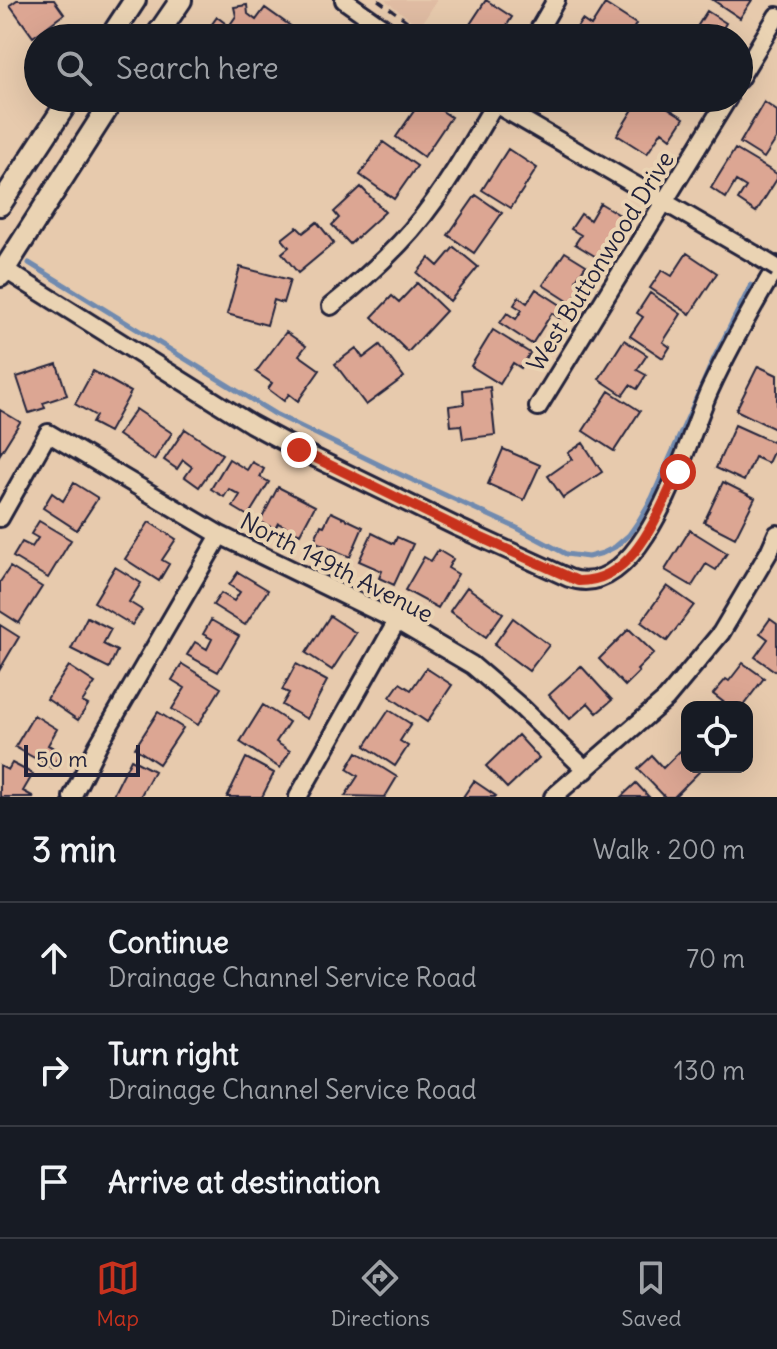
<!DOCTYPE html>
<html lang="en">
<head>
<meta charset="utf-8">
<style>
	body { margin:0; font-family:Delius,sans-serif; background:#242831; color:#f1f3f6 }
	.controls { position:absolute; right:24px; bottom:24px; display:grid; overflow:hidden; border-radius:16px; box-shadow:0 8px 32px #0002 }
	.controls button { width:72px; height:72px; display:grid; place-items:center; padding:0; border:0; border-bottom:2px solid #363941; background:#171b24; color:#f1f3f6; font:40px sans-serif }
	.scale { position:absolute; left:24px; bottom:20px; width:116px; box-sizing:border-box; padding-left:8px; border:4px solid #22223b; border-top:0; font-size:22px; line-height:28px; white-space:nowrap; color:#22223b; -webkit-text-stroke:6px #ead3b3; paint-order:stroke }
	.stop { position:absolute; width:24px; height:24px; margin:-18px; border:6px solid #c8321e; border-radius:50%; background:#fff }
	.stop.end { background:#c8321e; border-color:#fff; box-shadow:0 2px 8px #0008 }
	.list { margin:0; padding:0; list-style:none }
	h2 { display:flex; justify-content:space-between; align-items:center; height:104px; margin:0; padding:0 32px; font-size:34px }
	h2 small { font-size:26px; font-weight:400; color:#9ea1a6 }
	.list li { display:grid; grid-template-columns:52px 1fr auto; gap:24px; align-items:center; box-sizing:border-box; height:112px; padding:0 32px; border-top:2px solid #363941 }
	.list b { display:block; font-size:30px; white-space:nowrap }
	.list p { margin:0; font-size:26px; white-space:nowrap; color:#9ea1a6 }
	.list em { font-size:26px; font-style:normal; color:#9ea1a6 }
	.icon { flex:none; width:44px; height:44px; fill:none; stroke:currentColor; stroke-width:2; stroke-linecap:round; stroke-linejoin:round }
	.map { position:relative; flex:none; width:777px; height:797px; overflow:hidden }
	.search { position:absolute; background:#171b24; box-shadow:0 8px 32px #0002; left:24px; right:24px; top:24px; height:88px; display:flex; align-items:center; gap:20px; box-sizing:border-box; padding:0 28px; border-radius:44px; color:#9ea1a6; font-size:30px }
	.sheet { height:440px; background:#171b24 }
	nav { display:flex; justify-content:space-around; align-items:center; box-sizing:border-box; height:112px; border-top:2px solid #363941; background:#171b24; font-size:22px; color:#9ea1a6 }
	nav a { display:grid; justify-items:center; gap:4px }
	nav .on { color:#c8321e }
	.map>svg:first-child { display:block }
	.built { fill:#e0bca3 }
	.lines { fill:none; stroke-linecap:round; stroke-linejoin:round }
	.stream { stroke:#6f8aaf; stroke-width:5 }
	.building { fill:#dca693; stroke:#22223b; stroke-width:2 }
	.minor-casing { stroke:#22223b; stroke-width:22 }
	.major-casing { stroke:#22223b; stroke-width:26 }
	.path { stroke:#22223b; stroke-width:3; stroke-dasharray:8 6; stroke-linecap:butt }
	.minor { stroke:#ead3b3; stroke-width:16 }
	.major { stroke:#ead3b3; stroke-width:20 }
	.minor-bridge-casing { stroke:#22223b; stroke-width:22; stroke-linecap:butt }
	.minor-bridge { stroke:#ead3b3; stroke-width:16 }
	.route { stroke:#c8321e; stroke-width:10 }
	.labels { text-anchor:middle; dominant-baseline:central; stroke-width:8; stroke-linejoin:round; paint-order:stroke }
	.street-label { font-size:24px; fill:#22223b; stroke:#ead3b3 }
</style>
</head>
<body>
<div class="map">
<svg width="777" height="797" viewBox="0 0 777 797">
	<rect width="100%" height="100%" fill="#e7caad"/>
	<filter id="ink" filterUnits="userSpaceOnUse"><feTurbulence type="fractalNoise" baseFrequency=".0125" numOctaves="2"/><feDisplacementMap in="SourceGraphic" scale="16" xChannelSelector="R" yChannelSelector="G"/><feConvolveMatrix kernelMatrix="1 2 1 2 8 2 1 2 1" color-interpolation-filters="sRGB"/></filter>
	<g filter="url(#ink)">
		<path class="built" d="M 385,0 L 437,0 L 420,27 Z"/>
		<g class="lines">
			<path class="stream" d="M 29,263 L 275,414 L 384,467 L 517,528 L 566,554 L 588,557 L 603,553 L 615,547 L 629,535 L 638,522 L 652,498 L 714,358 L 751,285"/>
		</g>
		<path class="building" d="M 17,0 L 54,0 L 64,14 L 33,37 L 10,5 Z
			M 486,0 L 512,17 L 499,38 L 461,38 Z
			M 713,0 L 752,0 L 740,18 Z
			M 605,4 L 636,24 L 628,38 L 570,38 L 582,20 L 591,26 Z
			M 247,5 L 248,14 L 256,20 L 265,8 L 299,32 L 295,38 L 202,38 L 217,17 L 229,26 L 236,16 L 234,7 Z
			M 707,11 L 726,23 L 720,33 L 729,38 L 690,38 Z
			M 423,98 L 451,117 L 424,157 L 396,137 Z
			M 552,98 L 584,98 L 575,112 Z
			M 640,98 L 652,98 L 684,118 L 671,138 L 662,131 L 647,154 L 617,135 Z
			M 764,102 L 777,111 L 777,138 L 764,158 L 740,143 Z
			M 383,142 L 417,166 L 394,199 L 360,175 Z
			M 508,149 L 537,168 L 511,208 L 482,190 Z
			M 735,149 L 777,174 L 777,179 L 756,212 L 738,200 L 746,187 L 736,181 L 726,198 L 711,188 Z
			M 361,187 L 385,212 L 350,244 L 332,225 L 339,218 L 334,212 Z
			M 476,195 L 502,213 L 474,253 L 448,235 Z
			M 600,203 L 623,217 L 598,258 L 575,244 L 581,235 L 571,229 L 581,214 L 590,220 Z
			M 317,222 L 334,243 L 298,273 L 282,253 L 289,247 L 282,239 L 297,227 L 303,233 Z
			M 454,247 L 478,267 L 450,301 L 417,273 L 429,258 L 438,266 Z
			M 565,252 L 586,265 L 576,280 L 583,285 L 571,303 L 543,285 Z
			M 687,253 L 717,273 L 690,314 L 650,288 L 662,270 L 672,276 Z
			M 240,267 L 290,280 L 283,303 L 274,300 L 267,325 L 227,314 Z
			M 417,283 L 446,311 L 408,352 L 372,317 L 392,296 L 399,302 Z
			M 536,289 L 567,309 L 560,319 L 552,313 L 532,344 L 500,323 L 507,313 L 516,319 L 522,310 L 514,305 L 519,297 L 527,303 Z
			M 650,293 L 681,314 L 663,342 L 670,347 L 663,358 L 630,336 L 643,317 L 637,313 Z
			M 493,330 L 530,353 L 521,368 L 513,363 L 500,384 L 471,366 Z
			M 286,332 L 306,346 L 299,355 L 320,370 L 298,401 L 289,394 L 284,401 L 268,389 L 272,383 L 256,372 Z
			M 624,340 L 647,355 L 637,370 L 646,375 L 637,389 L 630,385 L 623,395 L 599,379 Z
			M 380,345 L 404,377 L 366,405 L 335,364 L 356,348 L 363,358 Z
			M 57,364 L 67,395 L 43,403 L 45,408 L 29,413 L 17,377 Z
			M 758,366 L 777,375 L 777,430 L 736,410 Z
			M 93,371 L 131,392 L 109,432 L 92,423 L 96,416 L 75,404 Z
			M 490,387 L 495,435 L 463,439 L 461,425 L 451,426 L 449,406 L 464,404 L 463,390 Z
			M 609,391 L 640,411 L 614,451 L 583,431 Z
			M 136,409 L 172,433 L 154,460 L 118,435 Z
			M 0,410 L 20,422 L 0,454 Z
			M 735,425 L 777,444 L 768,463 L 755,457 L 744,481 L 716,468 Z
			M 185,429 L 222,454 L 199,487 L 185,477 L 192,467 L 183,460 L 177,469 L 164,460 Z
			M 583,443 L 602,472 L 563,498 L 548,476 L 572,459 L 568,453 Z
			M 503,449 L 540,465 L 524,500 L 488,484 Z
			M 229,459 L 247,470 L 252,462 L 264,469 L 260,477 L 269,482 L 248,516 L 233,507 L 240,495 L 229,489 L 224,497 L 211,489 Z
			M 723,482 L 755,498 L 735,538 L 704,522 Z
			M 74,483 L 98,498 L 77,530 L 43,508 L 52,493 L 63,501 Z
			M 278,487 L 315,506 L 300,534 L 278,523 L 275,529 L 260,522 Z
			M 331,512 L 363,527 L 350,557 L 314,541 L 321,525 L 324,526 Z
			M 39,521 L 71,540 L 48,578 L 13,557 L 22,542 L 32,547 L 38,538 L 31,534 Z
			M 149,522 L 176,539 L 162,560 L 169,564 L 159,581 L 125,559 Z
			M 690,530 L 727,553 L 716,570 L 706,564 L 692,586 L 665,570 Z
			M 372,533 L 394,544 L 397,537 L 413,544 L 394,585 L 379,578 L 382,571 L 359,561 Z
			M 438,550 L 453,559 L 448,568 L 458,574 L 438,608 L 405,590 L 424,557 L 431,561 Z
			M 10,567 L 42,587 L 19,623 L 0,611 L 0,582 Z
			M 115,567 L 141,583 L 129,602 L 142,610 L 132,625 L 94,602 Z
			M 238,572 L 268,590 L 245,625 L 213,605 L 221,593 L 234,601 L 240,592 L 229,585 Z
			M 667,586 L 694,605 L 667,641 L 641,622 Z
			M 467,587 L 503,613 L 486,637 L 450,611 Z
			M 330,616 L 356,633 L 332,670 L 306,653 Z
			M 87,617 L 111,629 L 103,644 L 117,651 L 109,668 L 71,649 Z
			M 513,618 L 549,645 L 529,671 L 494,645 Z
			M 770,619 L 777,624 L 777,668 L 775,671 L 755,657 L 768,639 L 760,633 Z
			M 211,620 L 239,636 L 218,672 L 187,655 L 195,642 L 207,649 L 212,639 L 203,634 Z
			M 0,625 L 19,637 L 0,669 Z
			M 629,629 L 654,653 L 637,670 L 639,672 L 625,686 L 599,659 Z
			M 743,663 L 764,678 L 742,707 L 730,707 L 713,694 L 726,679 L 729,681 Z
			M 182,664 L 221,688 L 198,725 L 172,709 L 185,688 L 172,680 Z
			M 296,664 L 327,681 L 307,719 L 282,705 L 289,693 L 282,690 Z
			M 69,666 L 95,683 L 82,702 L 88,705 L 78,720 L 47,699 Z
			M 581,666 L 612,700 L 597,713 L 588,703 L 570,719 L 549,695 Z
			M 426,668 L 452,685 L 427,722 L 390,697 L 400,683 L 411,690 Z
			M 263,705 L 289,722 L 276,742 L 290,751 L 280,768 L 240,742 Z
			M 389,710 L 411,724 L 400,741 L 408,746 L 395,766 L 365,746 Z
			M 158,712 L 183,728 L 159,764 L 135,748 Z
			M 34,715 L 57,729 L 48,745 L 61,752 L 52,768 L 15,747 Z
			M 518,735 L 539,758 L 507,788 L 486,766 Z
			M 680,751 L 687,757 L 687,767 L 697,767 L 700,771 L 674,797 L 665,797 L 638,769 L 652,756 L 663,768 Z
			M 357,752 L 397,777 L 385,797 L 345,796 L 358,776 L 347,769 Z
			M 246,758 L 274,773 L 262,797 L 227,797 Z
			M 131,759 L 154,771 L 140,797 L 112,797 Z
			M 12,763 L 33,774 L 23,791 L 34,797 L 0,797 L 0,766 L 8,770 Z
			M 474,781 L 496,796 L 495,797 L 463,797 Z
			M 636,783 L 649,797 L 621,797 Z"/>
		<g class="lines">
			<g class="minor-casing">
				<path id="minor" d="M 344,0 L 398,38
					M 534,38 L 556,0
					M 739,79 L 777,16
					M 485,98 L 754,254
					M 4,269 L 251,424 L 299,450 L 457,527 L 569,578 C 644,605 688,436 710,389 C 730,346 753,306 777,265
					M 331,306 C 355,287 378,266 400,243 C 440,201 469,147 498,98
					M 538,407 L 728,98
					M 0,518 L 48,433 L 220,535 L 397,621 L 472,665 L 521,707 L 586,770
					M 72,797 L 98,745 L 220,535
					M 298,797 L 397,621
					M 553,797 L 666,699 L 721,633 L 769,552 L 777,534"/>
			</g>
			<g class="major-casing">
				<path id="major" d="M 110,38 L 135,0
					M 155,38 L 181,0
					M 0,205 L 70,98
					M 0,276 L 114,98"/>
			</g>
			<path class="path" d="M 378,0 L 431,38"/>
			<use href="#minor" class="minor"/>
			<use href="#major" class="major"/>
			<g class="minor-bridge-casing">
				<path id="minor-bridge" d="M 754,254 L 777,268"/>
			</g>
			<use href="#minor-bridge" class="minor-bridge"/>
		</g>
	</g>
	<g class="lines" filter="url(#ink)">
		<path class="route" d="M 299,450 L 457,527 L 578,581 C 635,582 657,514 678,472"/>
	</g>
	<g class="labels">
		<g class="street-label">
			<text transform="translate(600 261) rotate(-58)">West Buttonwood Drive</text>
			<text transform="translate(337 567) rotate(27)">North 149th Avenue</text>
		</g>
	</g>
</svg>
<div class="controls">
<button><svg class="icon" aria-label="locate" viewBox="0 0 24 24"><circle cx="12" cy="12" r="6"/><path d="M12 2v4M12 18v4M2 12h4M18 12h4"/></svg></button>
</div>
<div class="scale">50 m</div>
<div class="stop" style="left:678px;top:472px"></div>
<div class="stop end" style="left:299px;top:450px"></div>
<div class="search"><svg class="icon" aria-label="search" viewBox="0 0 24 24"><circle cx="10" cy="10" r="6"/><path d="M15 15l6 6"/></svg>Search here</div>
</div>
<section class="sheet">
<h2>3 min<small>Walk · 200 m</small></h2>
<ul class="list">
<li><svg class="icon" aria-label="ahead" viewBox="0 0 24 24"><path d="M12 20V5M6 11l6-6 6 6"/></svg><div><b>Continue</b><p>Drainage Channel Service Road</p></div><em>70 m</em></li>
<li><svg class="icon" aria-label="right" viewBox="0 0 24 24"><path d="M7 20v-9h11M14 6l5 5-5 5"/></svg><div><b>Turn right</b><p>Drainage Channel Service Road</p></div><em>130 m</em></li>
<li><svg class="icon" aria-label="arrive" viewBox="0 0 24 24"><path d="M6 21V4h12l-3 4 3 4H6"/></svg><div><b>Arrive at destination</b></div></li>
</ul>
</section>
<nav>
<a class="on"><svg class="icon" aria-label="map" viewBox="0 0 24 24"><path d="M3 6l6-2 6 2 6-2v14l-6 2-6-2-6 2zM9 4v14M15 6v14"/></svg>Map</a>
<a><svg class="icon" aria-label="directions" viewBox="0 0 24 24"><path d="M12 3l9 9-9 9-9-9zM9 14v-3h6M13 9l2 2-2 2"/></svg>Directions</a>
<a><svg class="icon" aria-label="saved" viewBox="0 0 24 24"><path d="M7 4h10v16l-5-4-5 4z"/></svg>Saved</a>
</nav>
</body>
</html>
